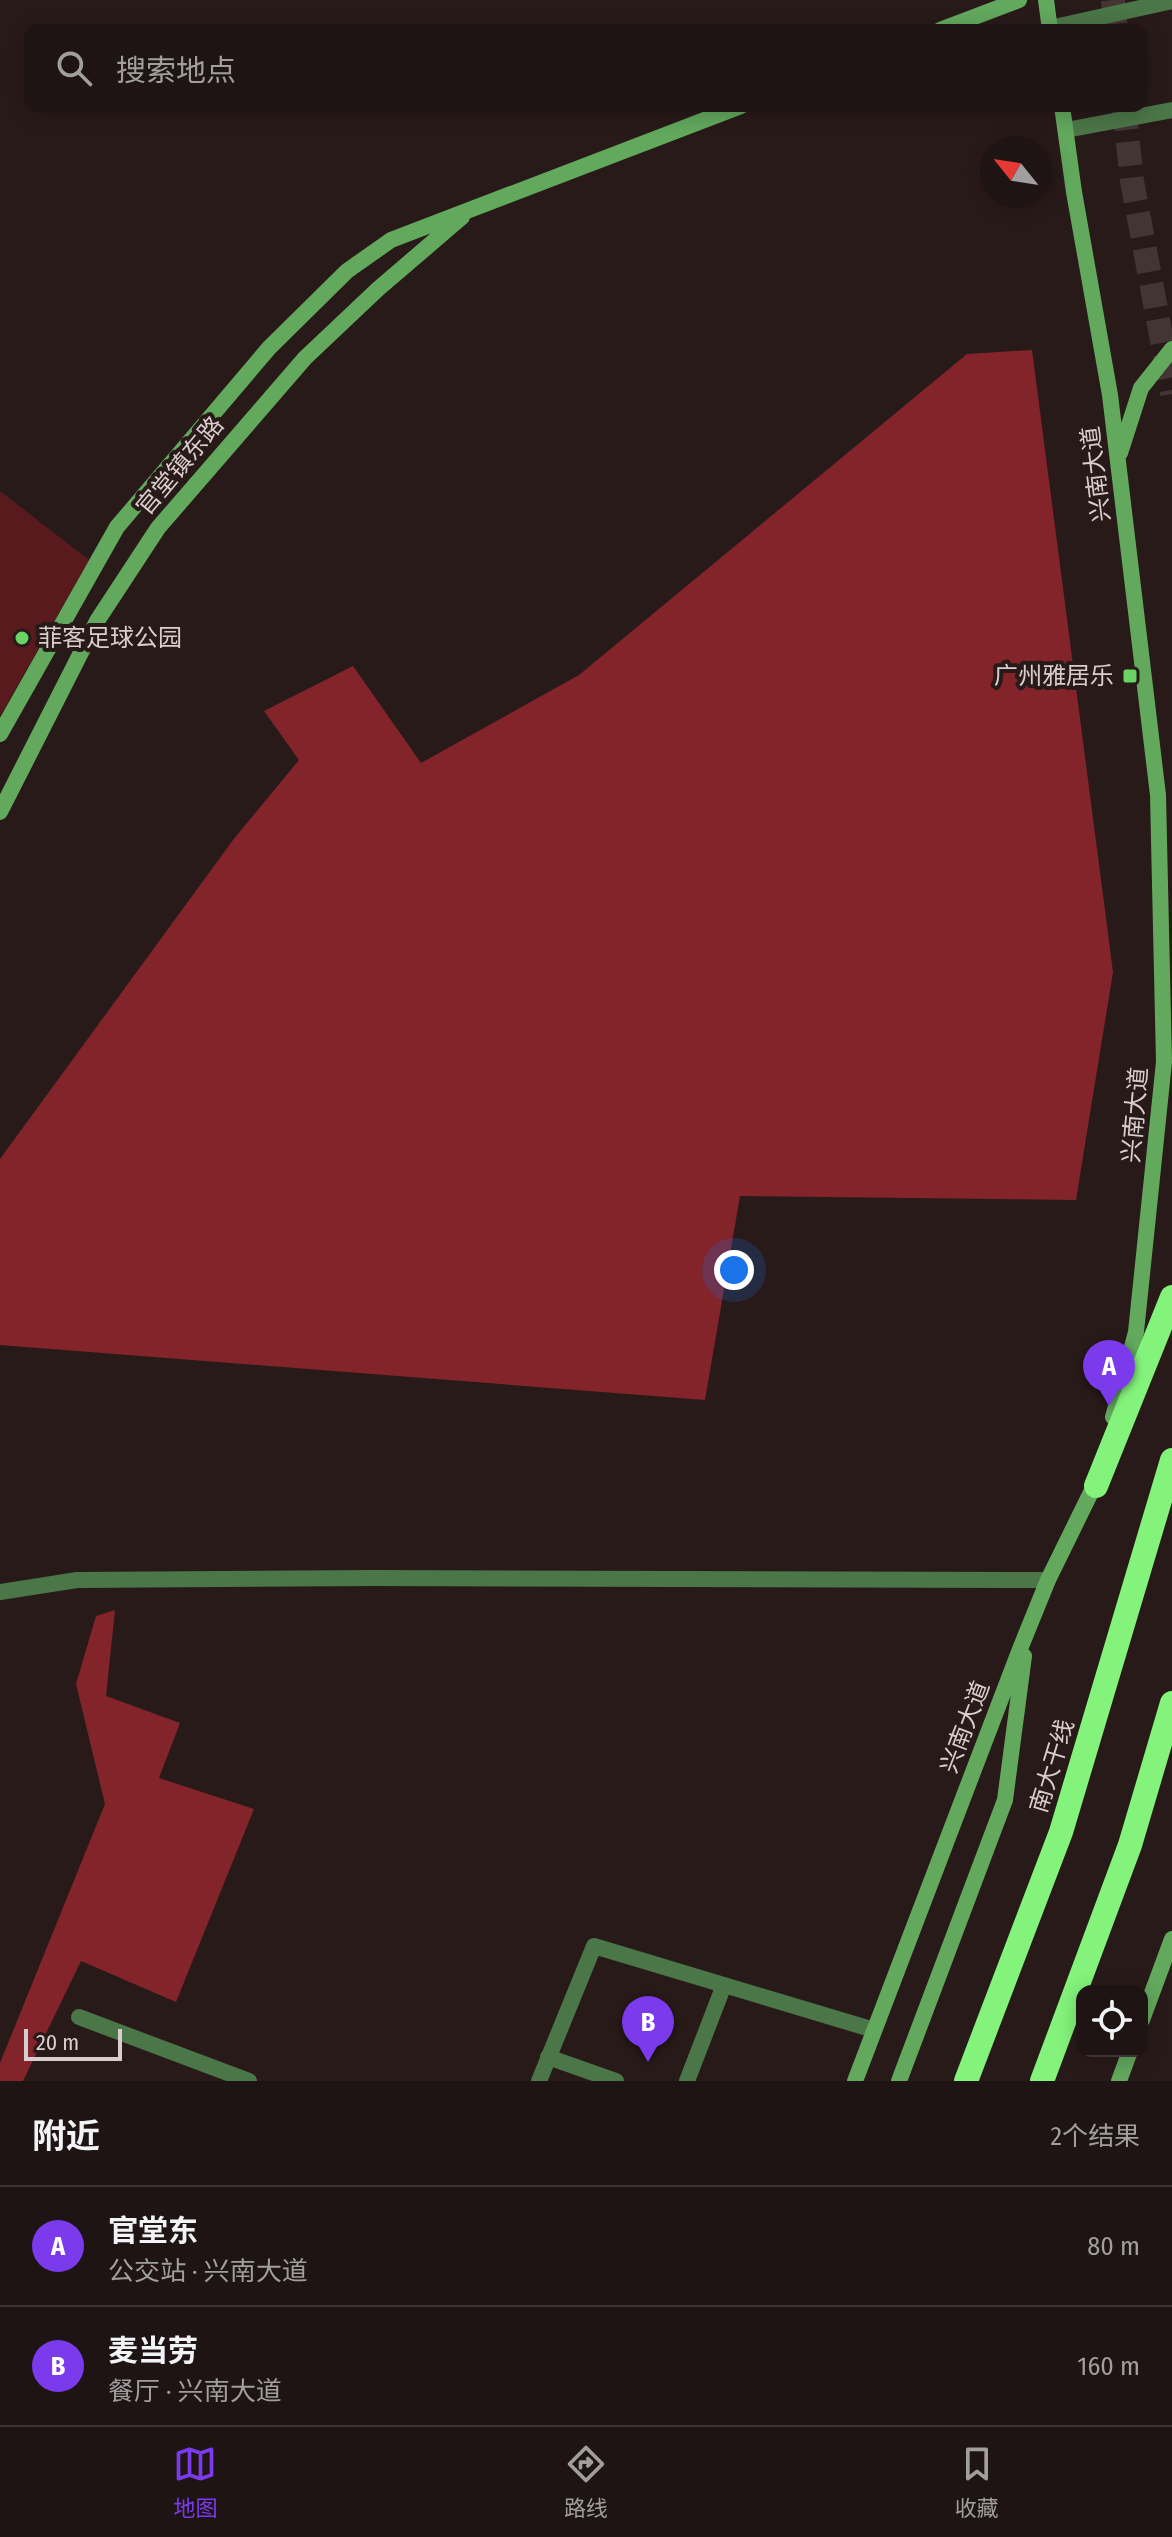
<!DOCTYPE html>
<html lang="zh">
<head>
<meta charset="utf-8">
<style>
	body { margin:0; font-family:"Fira Sans Condensed","Noto Sans SC",sans-serif; background:#261d1c; color:#f1f3f6 }
	.controls { position:absolute; right:24px; bottom:24px; display:grid; overflow:hidden; border-radius:16px; box-shadow:0 4px 20px #0003 }
	.controls button { width:72px; height:72px; display:grid; place-items:center; padding:0; border:0; border-bottom:2px solid #3c3333; background:#1e1413; color:#f1f3f6; font:40px sans-serif }
	.compass { position:absolute; left:980px; top:136px; width:72px; height:72px; border-radius:50%; background:#1e1413; box-shadow:0 4px 20px #0003; rotate:300deg }
	.scale { position:absolute; left:24px; bottom:20px; width:98px; box-sizing:border-box; padding-left:8px; border:4px solid #d9cece; border-top:0; font-size:22px; line-height:28px; white-space:nowrap; color:#d9cece; -webkit-text-stroke:6px #281a19; paint-order:stroke }
	.you { position:absolute; left:734px; top:1270px; width:28px; height:28px; margin:-20px; border:6px solid #fff; border-radius:50%; background:#1a73e8; box-shadow:0 0 0 12px #1a73e833 }
	.badge { display:grid; place-items:center; width:52px; height:52px; border-radius:50%; background:#7c3aed; color:#fff; font-size:26px; font-weight:700 }
	.pin { position:absolute; translate:-50% -66px; filter:drop-shadow(0 2px 4px #0008) }
	.pin::after { content:''; position:absolute; top:42px; width:28px; height:24px; background:inherit; clip-path:polygon(0 0,100% 0,50% 100%) }
	.list { margin:0; padding:0; list-style:none }
	h2 { display:flex; justify-content:space-between; align-items:center; height:104px; margin:0; padding:0 32px; font-size:34px }
	h2 small { font-size:26px; font-weight:400; color:#a19ea0 }
	.list li { display:grid; grid-template-columns:52px 1fr auto; gap:24px; align-items:center; box-sizing:border-box; height:120px; padding:0 32px; border-top:2px solid #3c3333 }
	.list b { display:block; font-size:30px; white-space:nowrap }
	.list p { margin:0; font-size:26px; white-space:nowrap; color:#a19ea0 }
	.list em { font-size:26px; font-style:normal; color:#a19ea0 }
	.icon { flex:none; width:44px; height:44px; fill:none; stroke:currentColor; stroke-width:2; stroke-linecap:round; stroke-linejoin:round }
	.map { position:relative; flex:none; width:1172px; height:2081px; overflow:hidden }
	.search { position:absolute; background:#1e1413; box-shadow:0 4px 20px #0003; left:24px; right:24px; top:24px; height:88px; display:flex; align-items:center; gap:20px; box-sizing:border-box; padding:0 28px; border-radius:16px; color:#a19ea0; font-size:30px }
	.sheet { height:344px; background:#1e1413 }
	nav { display:flex; justify-content:space-around; align-items:center; box-sizing:border-box; height:112px; border-top:2px solid #3c3333; background:#1e1413; font-size:22px; color:#a19ea0 }
	nav a { display:grid; justify-items:center; gap:4px }
	nav .on { color:#7c3aed }
	.map>svg:first-child { display:block }
	.green { fill:#591a1e }
	.forest { fill:#83242b }
	.lines { fill:none; stroke-linecap:round; stroke-linejoin:round }
	.highway-tunnel { stroke:#433534; stroke-width:24; stroke-dasharray:24 12; stroke-linecap:butt }
	.street { stroke:#4b7648; stroke-width:16 }
	.secondary { stroke:#62a85d; stroke-width:16 }
	.highway { stroke:#83f37b; stroke-width:24 }
	.poi-dot { fill:#6ad363; stroke:#281a19; stroke-width:3 }
	.labels { text-anchor:middle; dominant-baseline:central; stroke-width:8; stroke-linejoin:round; paint-order:stroke }
	.street-label { font-size:24px; fill:#d9cece; stroke:#281a19 }
	.poi-label { font-size:24px; fill:#d9cece; stroke:#281a19; text-anchor:start }
</style>
</head>
<body>
<div class="map">
<svg width="1172" height="2081" viewBox="0 0 1172 2081">
	<rect width="100%" height="100%" fill="#281a19"/>
	<path class="green" d="M 0,491 L 89,560 L 0,716 Z"/>
	<path class="forest" d="M 1032,350 L 1113,972 L 1076,1200 L 740,1196 L 705,1400 L 0,1345 L 0,1159 L 233,840 L 299,760 L 264,711 L 353,666 L 421,763 L 579,675 L 967,354 Z
		M 115,1610 L 106,1696 L 180,1723 L 159,1778 L 254,1809 L 176,2002 L 81,1961 L 23,2081 L 0,2081 L 0,2063 L 105,1804 L 76,1684 L 96,1616 Z"/>
	<g class="lines">
		<path class="highway-tunnel" d="M 1113,0 L 1116,30
			M 1124,106 L 1132,181 L 1172,394"/>
		<path class="street" d="M 1050,28 L 1172,1
			M 1066,130 L 1172,110
			M 0,1592 L 77,1580 L 375,1578 L 1048,1580
			M 79,2017 L 249,2081
			M 548,2057 L 616,2081
			M 539,2081 L 594,1946 L 874,2030
			M 687,2081 L 724,1985"/>
		<path class="secondary" d="M 1046,0 L 1050,30
			M 940,30 L 1019,0
			M 1062,106 L 1074,192 L 1110,395 L 1158,795 L 1164,1062 L 1136,1332 L 1113,1417
			M 1120,453 L 1141,388 L 1172,349
			M 0,734 L 117,527 L 269,348 L 347,271 L 391,240 L 741,106
			M 0,812 L 97,621 L 158,528 L 305,358 L 378,289 L 462,217
			M 1142,2020 L 1172,1939
			M 855,2081 L 1020,1649 L 1048,1580 L 1098,1478
			M 899,2081 L 1005,1800 L 1024,1656
			M 1119,2081 L 1130,2051"/>
		<path class="highway" d="M 1096,1486 L 1172,1297
			M 966,2081 L 1061,1832 L 1172,1460
			M 1042,2081 L 1130,1845 L 1172,1703"/>
	</g>
	<g class="poi-dot">
		<circle cx="22" cy="638" r="8"/>
		<rect x="1122" y="668" width="16" height="16" rx="4"/>
	</g>
	<g class="labels">
		<g class="street-label">
			<text transform="translate(180 466) rotate(-50)">官堂镇东路</text>
			<text transform="translate(1096 474) rotate(-97)">兴南大道</text>
			<text transform="translate(1135 1115) rotate(-85)">兴南大道</text>
			<text transform="translate(965 1727) rotate(-69)">兴南大道</text>
			<text transform="translate(1052 1766) rotate(-73)">南大干线</text>
		</g>
		<g class="poi-label">
			<text x="38" y="638">菲客足球公园</text>
			<text x="1114" y="676" text-anchor="end">广州雅居乐</text>
		</g>
	</g>
</svg>
<div class="controls">
<button><svg class="icon" aria-label="locate" viewBox="0 0 24 24"><circle cx="12" cy="12" r="6"/><path d="M12 2v4M12 18v4M2 12h4M18 12h4"/></svg></button>
</div>
<svg class="compass" viewBox="-18 -18 36 36"><path d="M0-13l5 13h-10z" fill="#e53935"/><path d="M0 13l5-13h-10z" fill="#a19ea0"/></svg>
<div class="scale">20 m</div>
<div class="you"></div>
<div class="pin badge" style="left:1109px;top:1406px">A</div>
<div class="pin badge" style="left:648px;top:2062px">B</div>
<div class="search"><svg class="icon" aria-label="search" viewBox="0 0 24 24"><circle cx="10" cy="10" r="6"/><path d="M15 15l6 6"/></svg>搜索地点</div>
</div>
<section class="sheet">
<h2>附近<small>2个结果</small></h2>
<ul class="list">
<li><span class="badge">A</span><div><b>官堂东</b><p>公交站 · 兴南大道</p></div><em>80 m</em></li>
<li><span class="badge">B</span><div><b>麦当劳</b><p>餐厅 · 兴南大道</p></div><em>160 m</em></li>
</ul>
</section>
<nav>
<a class="on"><svg class="icon" aria-label="map" viewBox="0 0 24 24"><path d="M3 6l6-2 6 2 6-2v14l-6 2-6-2-6 2zM9 4v14M15 6v14"/></svg>地图</a>
<a><svg class="icon" aria-label="directions" viewBox="0 0 24 24"><path d="M12 3l9 9-9 9-9-9zM9 14v-3h6M13 9l2 2-2 2"/></svg>路线</a>
<a><svg class="icon" aria-label="saved" viewBox="0 0 24 24"><path d="M7 4h10v16l-5-4-5 4z"/></svg>收藏</a>
</nav>
</body>
</html>
